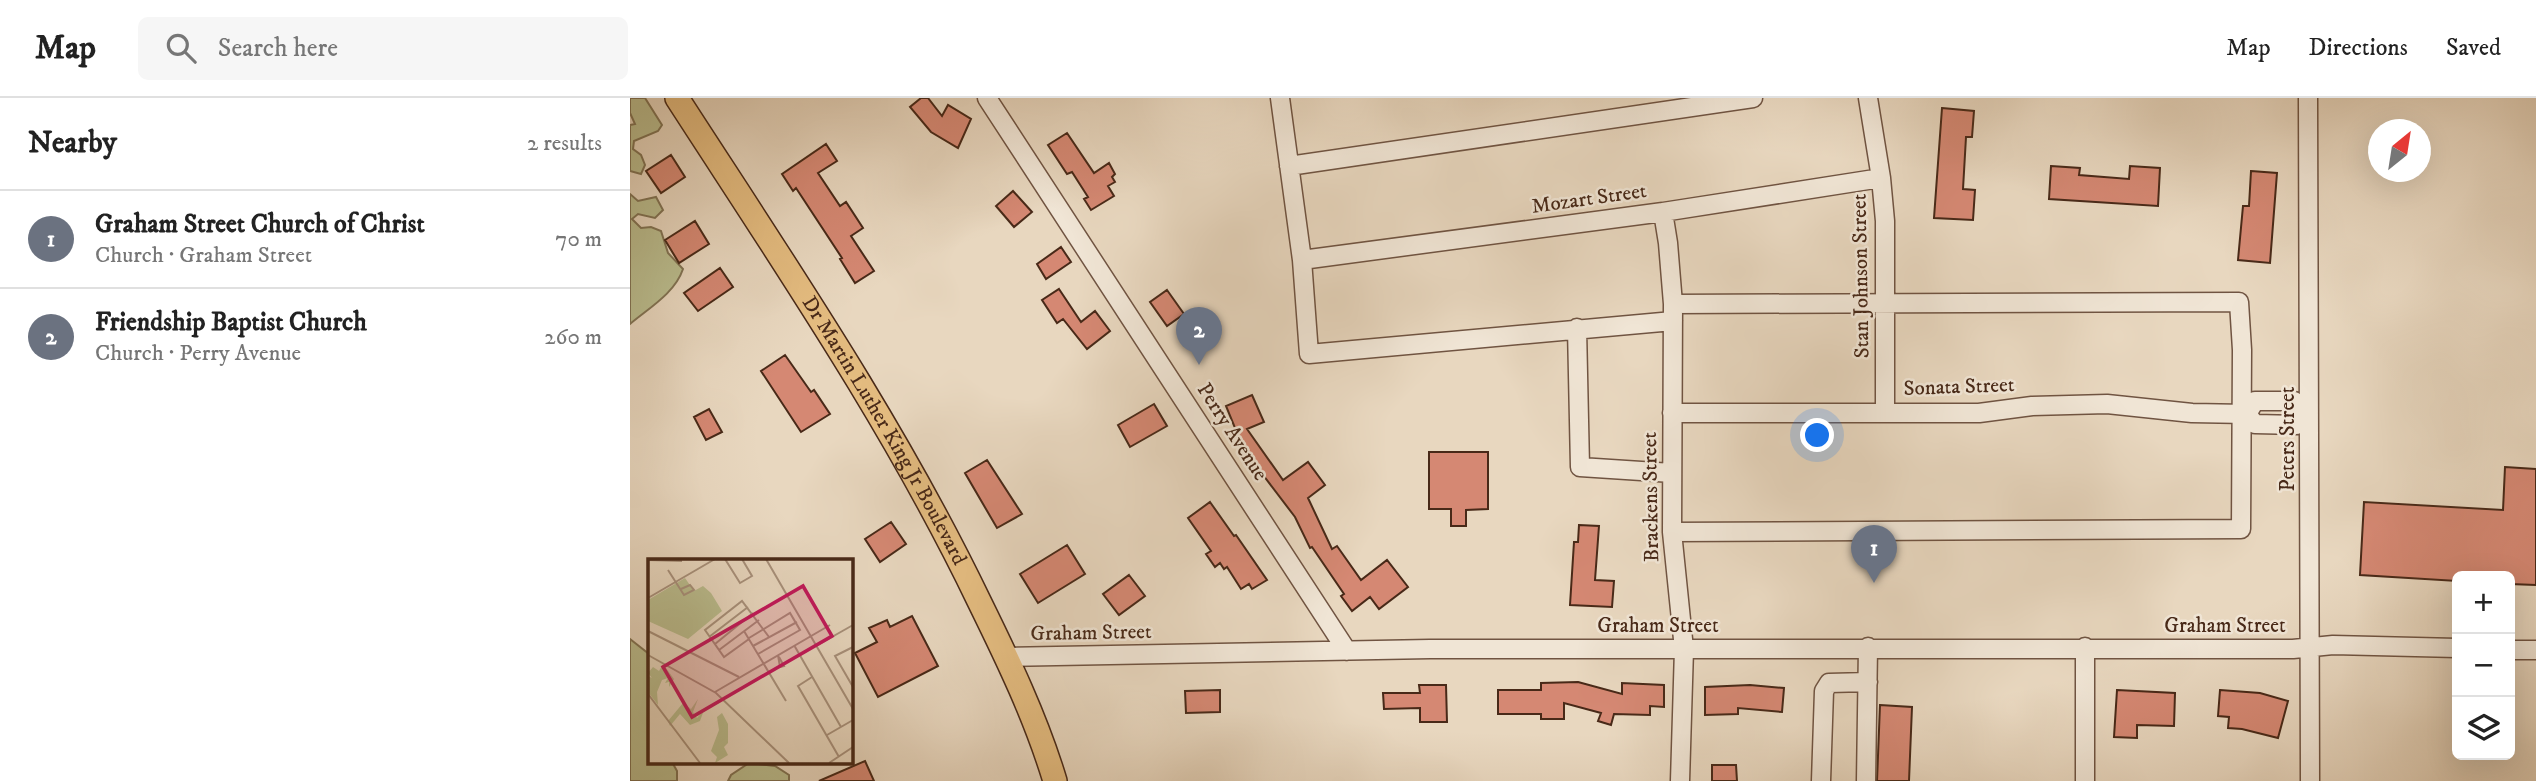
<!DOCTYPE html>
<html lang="en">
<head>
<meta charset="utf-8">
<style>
	body { margin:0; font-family:"IM FELL DW Pica",serif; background:#f6f6f6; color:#222 }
	.controls { position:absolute; right:21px; bottom:21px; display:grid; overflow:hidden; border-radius:10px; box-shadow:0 7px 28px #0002 }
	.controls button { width:63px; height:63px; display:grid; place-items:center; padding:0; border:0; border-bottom:2px solid #e0e0e0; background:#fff; color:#222; font:35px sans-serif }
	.compass { position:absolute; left:1738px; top:21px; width:63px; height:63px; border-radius:50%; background:#fff; box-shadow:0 7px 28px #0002; rotate:30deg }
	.you { position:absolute; left:1188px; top:338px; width:24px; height:24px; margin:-18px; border:5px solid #fff; border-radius:50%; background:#1a73e8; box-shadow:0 0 0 10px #1a73e833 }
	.badge { display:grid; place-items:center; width:46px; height:46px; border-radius:50%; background:#8f2418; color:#fff; font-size:23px; font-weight:700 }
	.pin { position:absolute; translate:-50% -58px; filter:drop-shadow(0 2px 4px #0008) }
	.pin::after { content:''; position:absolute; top:37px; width:24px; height:21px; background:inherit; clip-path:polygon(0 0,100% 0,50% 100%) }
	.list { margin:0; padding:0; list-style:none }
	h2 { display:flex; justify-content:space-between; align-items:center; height:91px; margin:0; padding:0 28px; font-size:30px }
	h2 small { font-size:23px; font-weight:400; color:#767676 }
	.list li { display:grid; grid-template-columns:46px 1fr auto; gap:21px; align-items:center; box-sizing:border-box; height:98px; padding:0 28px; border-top:2px solid #e0e0e0 }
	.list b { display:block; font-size:26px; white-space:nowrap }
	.list p { margin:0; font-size:23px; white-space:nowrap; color:#767676 }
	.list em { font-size:23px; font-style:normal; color:#767676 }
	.icon { flex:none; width:38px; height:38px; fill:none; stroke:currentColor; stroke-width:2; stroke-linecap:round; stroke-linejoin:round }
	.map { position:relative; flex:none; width:1906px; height:683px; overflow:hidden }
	header { display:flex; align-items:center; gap:42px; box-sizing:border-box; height:98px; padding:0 35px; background:#fff; border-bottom:2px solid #e0e0e0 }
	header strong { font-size:33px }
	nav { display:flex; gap:38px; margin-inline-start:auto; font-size:24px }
	.search { width:490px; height:63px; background:#f6f6f6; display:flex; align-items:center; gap:18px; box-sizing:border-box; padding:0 24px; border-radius:10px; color:#767676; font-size:26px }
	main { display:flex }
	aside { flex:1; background:#fff }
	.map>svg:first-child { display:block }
	.green { fill:#babd8f; stroke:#817354; stroke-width:2 }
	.building { fill:#d58873; stroke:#482918; stroke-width:2 }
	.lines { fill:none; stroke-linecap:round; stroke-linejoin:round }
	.minor-casing { stroke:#705442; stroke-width:21 }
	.major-casing { stroke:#482918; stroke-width:26 }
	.minor { stroke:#f0e5d5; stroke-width:18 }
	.major { stroke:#e4bc80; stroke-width:23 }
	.labels { text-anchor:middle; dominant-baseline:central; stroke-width:5; stroke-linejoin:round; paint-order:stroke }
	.street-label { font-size:21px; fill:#482918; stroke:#f0e5d5 }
	.inset-road { fill:none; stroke:#a8917c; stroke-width:2 }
	.view { fill:#c2185b; fill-opacity:0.15; stroke:#c2185b; stroke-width:3.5 }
	.inset-edge { fill:none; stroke:#482918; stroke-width:3.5 }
</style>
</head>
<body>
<header>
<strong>Map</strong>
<div class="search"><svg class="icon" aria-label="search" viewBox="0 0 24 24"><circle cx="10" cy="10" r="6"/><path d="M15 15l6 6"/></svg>Search here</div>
<nav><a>Map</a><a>Directions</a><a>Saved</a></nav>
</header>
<main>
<aside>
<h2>Nearby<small>2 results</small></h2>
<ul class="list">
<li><span class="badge" style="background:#6b7280">1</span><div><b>Graham Street Church of Christ</b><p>Church · Graham Street</p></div><em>70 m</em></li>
<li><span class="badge" style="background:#6b7280">2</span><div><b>Friendship Baptist Church</b><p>Church · Perry Avenue</p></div><em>260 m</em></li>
</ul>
</aside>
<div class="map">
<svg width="1906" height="683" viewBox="0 0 1906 683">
	<rect width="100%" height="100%" fill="#e8d7bf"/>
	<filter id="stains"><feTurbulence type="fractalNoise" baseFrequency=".00286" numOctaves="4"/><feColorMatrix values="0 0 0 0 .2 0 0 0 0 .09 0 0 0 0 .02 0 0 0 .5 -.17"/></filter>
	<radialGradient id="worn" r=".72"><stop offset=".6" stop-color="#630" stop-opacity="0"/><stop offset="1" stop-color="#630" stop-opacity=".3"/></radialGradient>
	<path class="green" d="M 0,0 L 15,0 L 32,27 L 28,33 L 4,43 L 3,51 L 11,57 L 15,67 L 11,76 L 0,73 L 0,27 L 5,26 L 0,15 Z
		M 0,96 L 8,103 L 26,99 L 33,112 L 25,120 L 8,116 L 2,121 L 11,130 L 21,129 L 31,133 L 38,155 L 53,171 C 45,195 19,210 0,226 Z
		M 0,541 L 19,556 L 19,664 L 42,664 L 47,673 L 47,683 L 0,683 Z
		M 119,665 L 145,668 L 159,677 L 159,683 L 98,683 L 101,677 Z"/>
	<path class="building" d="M 291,0 L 298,0 L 312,18 L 318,7 L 341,21 L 328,50 L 301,34 L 280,9 Z
		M 1312,10 L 1344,13 L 1342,39 L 1336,39 L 1333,91 L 1345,92 L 1343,122 L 1304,120 Z
		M 437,35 L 464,75 L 479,65 L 485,76 L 482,79 L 485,84 L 478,88 L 484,98 L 461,112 L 454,101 L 458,99 L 442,74 L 437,76 L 418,47 Z
		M 196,46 L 207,63 L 188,75 L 210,108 L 216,104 L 233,130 L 221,138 L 244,173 L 225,185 L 210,161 L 212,160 L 166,90 L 163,93 L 152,76 Z
		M 41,57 L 55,79 L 31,95 L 16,73 Z
		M 1421,68 L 1450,70 L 1449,77 L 1499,81 L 1500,68 L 1530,70 L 1528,108 L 1419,101 Z
		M 1621,73 L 1647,75 L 1640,165 L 1608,162 L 1613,108 L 1619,108 Z
		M 383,93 L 402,114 L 384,129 L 366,108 Z
		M 65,123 L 79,146 L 49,165 L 35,142 Z
		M 431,149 L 441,164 L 416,181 L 407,166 Z
		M 90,170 L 103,189 L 68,213 L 54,195 Z
		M 429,191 L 451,224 L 465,213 L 480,233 L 457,251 L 433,221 L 427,225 L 412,202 Z
		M 537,192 L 554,216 L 537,228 L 520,204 Z
		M 155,257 L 181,294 L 184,292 L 200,316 L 171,334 L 131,273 Z
		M 622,297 L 634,324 L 617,331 L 653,382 L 678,364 L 695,387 L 678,400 L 702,451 L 707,448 L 731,482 L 757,462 L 778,489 L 749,511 L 740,499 L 722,513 L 711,498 L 714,496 L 682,449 L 680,450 L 665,419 L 630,373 L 627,375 L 609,350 L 612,347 L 596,308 Z
		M 524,306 L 537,328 L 500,349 L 488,327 Z
		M 79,311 L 92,334 L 76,342 L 64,319 Z
		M 799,354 L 858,354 L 858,411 L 836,412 L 836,428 L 821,428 L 821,411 L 799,411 Z
		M 357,362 L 392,416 L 367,430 L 335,375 Z
		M 1875,369 L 1906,371 L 1906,487 L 1880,486 L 1880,478 L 1827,478 L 1827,483 L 1730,477 L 1734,404 L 1873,412 Z
		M 580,404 L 604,438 L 606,437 L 637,482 L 622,491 L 619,486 L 611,491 L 597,469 L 594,471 L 590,465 L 585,469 L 576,456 L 581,453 L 558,420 Z
		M 261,424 L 276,446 L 250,464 L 235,441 Z
		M 949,427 L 969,428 L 965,482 L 984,483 L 982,509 L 940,507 L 944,444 L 948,444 Z
		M 437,447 L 455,476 L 408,505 L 390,476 Z
		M 499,477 L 515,498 L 489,517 L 473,496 Z
		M 282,518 L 308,568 L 248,599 L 225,555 L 247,544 L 239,530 L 257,522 L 260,529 Z
		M 948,584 L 992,596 L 992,585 L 1034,587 L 1034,609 L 1020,608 L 1020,617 L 984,616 L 981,627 L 968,623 L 971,615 L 934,605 L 934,621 L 911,621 L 911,616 L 868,616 L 868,592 L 911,592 L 911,585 Z
		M 789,587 L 816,587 L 817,624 L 790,624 L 790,610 L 754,611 L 753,595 L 790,595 Z
		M 1120,587 L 1154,590 L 1152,614 L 1108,610 L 1108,616 L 1075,617 L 1075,589 Z
		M 590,592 L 590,614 L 556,615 L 555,593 Z
		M 1487,592 L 1545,595 L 1544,628 L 1507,627 L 1507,640 L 1484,639 Z
		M 1590,592 L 1630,595 L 1658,603 L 1648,640 L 1612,631 L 1598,630 L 1599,619 L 1588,618 Z
		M 1250,607 L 1282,609 L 1279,683 L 1247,683 Z
		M 235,663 L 244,683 L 189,683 Z
		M 1082,667 L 1106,667 L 1107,683 L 1082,683 Z"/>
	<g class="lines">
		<g class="minor-casing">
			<path id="minor" d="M 357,0 L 717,553
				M 650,0 L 672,162 L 679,256 L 1043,223
				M 1238,0 L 1251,80 L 1255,123 L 1255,314
				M 1678,0 L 1680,683
				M 659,68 L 1123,0
				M 1033,114 L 1038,145 L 1043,206 L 1042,434 L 1054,551 L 1050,683
				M 672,162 L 1033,114 L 1251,80
				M 947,230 L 950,369 L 1042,375
				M 1042,315 L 1349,315 L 1402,308 L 1477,306 L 1562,315 L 1617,316
				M 1617,316 L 1625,326 L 1666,327 L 1672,314
				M 1617,316 L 1625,303 L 1664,303 L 1672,314
				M 1042,434 L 1611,431 L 1612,252 L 1609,204 L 1043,206
				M 1455,549 L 1455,683
				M 1880,552 L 1906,552
				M 376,559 L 800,551 L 1663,551 L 1703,547 L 1827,550
				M 1191,683 L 1194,593 L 1199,585 L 1238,584
				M 1236,683 L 1238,549"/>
		</g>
		<g class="major-casing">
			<g id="major">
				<path id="s1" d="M 47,0 C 153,164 264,326 349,503 C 378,562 406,620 425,683"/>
			</g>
		</g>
		<use href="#minor" class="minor"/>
		<use href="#major" class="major"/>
	</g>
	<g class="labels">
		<g class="street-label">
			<text transform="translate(959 101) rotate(-8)">Mozart Street</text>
			<text transform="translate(1231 178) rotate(-91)">Stan Johnson Street</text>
			<text transform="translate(1329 289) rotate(-2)">Sonata Street</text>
			<text stroke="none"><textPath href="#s1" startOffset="392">Dr Martin Luther King Jr Boulevard</textPath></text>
			<text transform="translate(602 334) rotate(57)">Perry Avenue</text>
			<text transform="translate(1658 341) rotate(-90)">Peters Street</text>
			<text transform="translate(1021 399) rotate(-91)">Brackens Street</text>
			<text x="1028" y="528">Graham Street</text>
			<text x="1595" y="528">Graham Street</text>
			<text transform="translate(461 535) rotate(-1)">Graham Street</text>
		</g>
	</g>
	<g transform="translate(18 461)">
		<rect width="205" height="205" fill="#e8d7bf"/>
		<path d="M 37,19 L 46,32 L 55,27 L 63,34 L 74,52 L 40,80 L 0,62 L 0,41 ZM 15,105 L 26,120 L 21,128 L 21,123 L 17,124 L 20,119 L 14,121 L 9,133 L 10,146 L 0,133 L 0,117 L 4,119 L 0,114 L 5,108 L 11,112 ZM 50,140 L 45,153 L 49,159 L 56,151 L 52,162 L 42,166 L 32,155 L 22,167 L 20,162 L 35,144 L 43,150 ZM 74,154 L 80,165 L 80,184 L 76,188 L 80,196 L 67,204 L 69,198 L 63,192 L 71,171 L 69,158 Z" fill="#babd8f"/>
		<path class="inset-road" d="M 77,0 L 92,24 L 104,17 L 94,0M 118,0 L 205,150M 0,1 L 34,2M 20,11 L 36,36 L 46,31 L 42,26 L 33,30M 0,39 L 67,0M 0,72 L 91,118M 96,72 L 138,142M 61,78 L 100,48M 101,79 L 142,54 L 152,71 L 110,95M 101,80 L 76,98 L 57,71 L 94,42 L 121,78M 67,85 L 105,54M 146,86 L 193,168M 105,87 L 149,63M 168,87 L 205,66M 205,88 L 187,97 L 205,128M 71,91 L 111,61M 0,96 L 68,134 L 141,204M 130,96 L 132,108 L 136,107 L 131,98M 164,118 L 150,127 L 191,198M 67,133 L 182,66M 0,135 L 52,204M 179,176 L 205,161M 181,204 L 205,188"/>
		<path class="view" d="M 155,27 L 184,77 L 44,158 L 15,108 Z"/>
		<rect width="205" height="205" class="inset-edge"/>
	</g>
	<rect width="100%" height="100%" filter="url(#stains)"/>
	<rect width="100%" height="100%" fill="url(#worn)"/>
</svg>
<div class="controls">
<button>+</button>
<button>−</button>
<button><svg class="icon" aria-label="layers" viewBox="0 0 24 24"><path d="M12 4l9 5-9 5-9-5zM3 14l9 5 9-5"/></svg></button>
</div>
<svg class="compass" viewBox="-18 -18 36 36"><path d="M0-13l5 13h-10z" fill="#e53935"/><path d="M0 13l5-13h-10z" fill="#767676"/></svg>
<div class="you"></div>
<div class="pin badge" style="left:1244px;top:485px;background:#6b7280">1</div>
<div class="pin badge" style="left:569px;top:267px;background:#6b7280">2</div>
</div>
</main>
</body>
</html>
